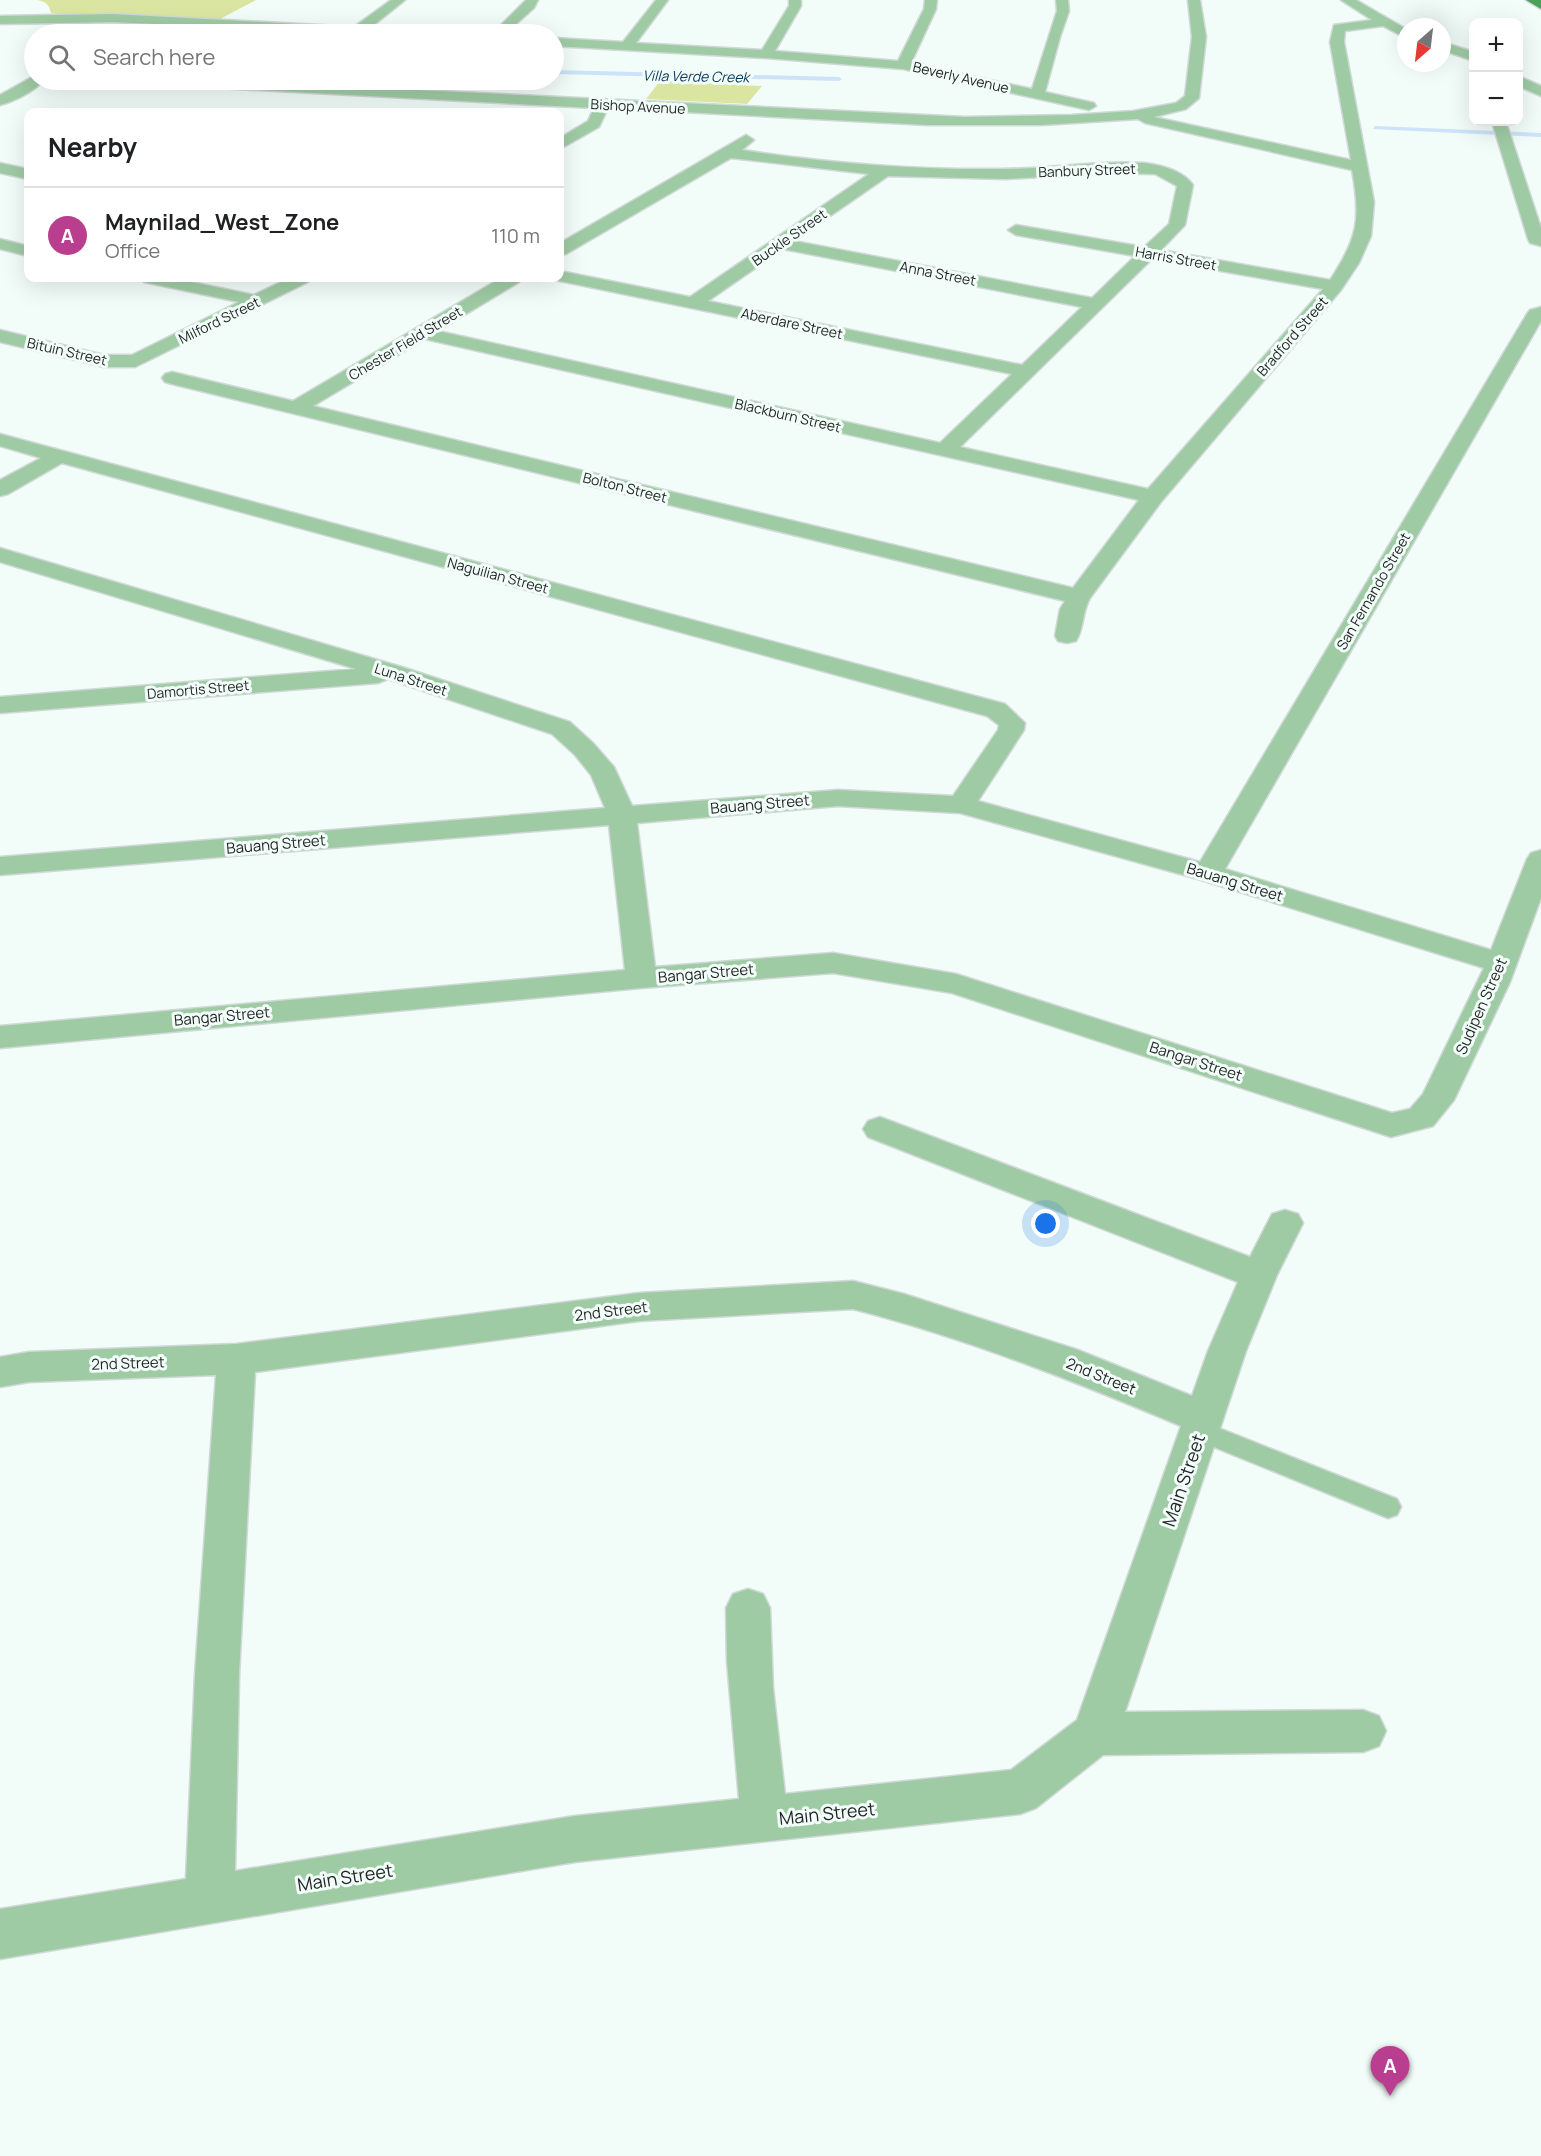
<!DOCTYPE html>
<html lang="en">
<head>
<meta charset="utf-8">
<style>
	body { margin:0; font-family:Manrope,sans-serif; background:#f2f2f2; color:#202124 }
	.controls { position:absolute; right:18px; top:18px; display:grid; overflow:hidden; border-radius:12px; box-shadow:0 6px 24px #0002 }
	.controls button { width:54px; height:54px; display:grid; place-items:center; padding:0; border:0; border-bottom:2px solid #e0e0e0; background:#fff; color:#202124; font:30px sans-serif }
	.compass { position:absolute; left:1397px; top:18px; width:54px; height:54px; border-radius:50%; background:#fff; box-shadow:0 6px 24px #0002; rotate:208deg }
	.you { position:absolute; left:1046px; top:1224px; width:21px; height:21px; margin:-15px; border:4px solid #fff; border-radius:50%; background:#1a73e8; box-shadow:0 0 0 9px #1a73e833 }
	.badge { display:grid; place-items:center; width:39px; height:39px; border-radius:50%; background:#ba3e8f; color:#fff; font-size:20px; font-weight:700 }
	.pin { position:absolute; translate:-50% -50px; filter:drop-shadow(0 2px 3px #0008) }
	.pin::after { content:''; position:absolute; top:32px; width:21px; height:18px; background:inherit; clip-path:polygon(0 0,100% 0,50% 100%) }
	.list { margin:0; padding:0; list-style:none }
	h2 { display:flex; justify-content:space-between; align-items:center; height:78px; margin:0; padding:0 24px; font-size:26px }
	h2 small { font-size:20px; font-weight:400; color:#757577 }
	.list li { display:grid; grid-template-columns:39px 1fr auto; gap:18px; align-items:center; box-sizing:border-box; height:96px; padding:0 24px; border-top:2px solid #e0e0e0 }
	.list b { display:block; font-size:22px; white-space:nowrap }
	.list p { margin:0; font-size:20px; white-space:nowrap; color:#757577 }
	.list em { font-size:20px; font-style:normal; color:#757577 }
	.icon { flex:none; width:33px; height:33px; fill:none; stroke:currentColor; stroke-width:2; stroke-linecap:round; stroke-linejoin:round }
	.map { position:relative; flex:none; width:1541px; height:2156px; overflow:hidden }
	.search { position:absolute; background:#fff; box-shadow:0 6px 24px #0002; left:24px; top:24px; width:540px; height:66px; display:flex; align-items:center; gap:15px; box-sizing:border-box; padding:0 21px; border-radius:33px; color:#757577; font-size:22px }
	.panel { position:absolute; background:#fff; box-shadow:0 6px 24px #0002; left:24px; top:108px; width:540px; height:174px; border-radius:12px }
	.map>svg:first-child { display:block }
	.green { fill:#dae5a1 }
	.lines { fill:none; stroke-linecap:round; stroke-linejoin:round }
	.stream { fill:#cce3f9; fill-rule:evenodd }
	.service-casing { stroke:#d0d9d7; stroke-width:3 }
	.minor-casing { stroke:#d0d9d7; stroke-width:3 }
	.primary-casing { stroke:#d0d9d7; stroke-width:3 }
	.service { fill:#9fcba4; fill-rule:evenodd }
	.minor { fill:#9fcba4; fill-rule:evenodd }
	.primary { fill:#49a15a; fill-rule:evenodd }
	.labels { text-anchor:middle; dominant-baseline:central; stroke-width:6; stroke-linejoin:round; paint-order:stroke }
	.far-water-label { font-size:14px; font-style:italic; fill:#073658; stroke:#f2fcf9 }
	.far-street-label { font-size:14px; fill:#1f2322; stroke:#f2fcf9 }
	.street-label { font-size:15px; fill:#1f2322; stroke:#f2fcf9 }
	.near-street-label { font-size:18px; fill:#1f2322; stroke:#f2fcf9 }
</style>
</head>
<body>
<div class="map">
<svg width="1541" height="2156" viewBox="0 0 1541 2156">
	<rect width="100%" height="100%" fill="#f2fcf9"/>
	<path class="green" d="M 37,0 L 256,0 L 220,19 L 56,14 L 51,13 C 49,4 46,2 37,0 Z
		M 660,81 L 762,86 L 747,104 L 646,99 Z"/>
	<g class="lines">
		<path class="stream" d="M 554,70 L 839,77 L 842,79 L 839,81 L 554,74 Z
			M 1375,126 L 1541,133 L 1541,137 L 1373,129 Z"/>
		<g class="service-casing">
			<path id="service" d="M 1201,1421 L 1397,1499 L 1401,1507 L 1397,1515 L 1388,1518 L 1192,1438 L 1188,1431 L 1192,1424 Z"/>
		</g>
		<g class="minor-casing">
			<path id="minor" d="M 391,0 L 405,0 L 370,28 L 419,30 L 425,34 L 354,34 L 113,22 L 0,24 L 0,16 L 113,14 L 354,27 Z
				M 526,0 L 538,0 L 534,8 L 505,34 L 492,34 Z
				M 656,0 L 668,0 L 636,43 L 762,50 L 789,6 L 789,0 L 801,0 L 801,6 L 775,51 L 898,61 L 924,9 L 925,0 L 937,0 L 936,9 L 911,63 L 1032,89 L 1057,11 L 1056,0 L 1068,0 L 1069,11 L 1060,37 L 1045,92 L 1094,103 L 1096,106 L 1089,110 L 903,69 L 766,58 L 554,46 L 554,38 L 623,42 Z
				M 1188,0 L 1200,0 L 1206,37 L 1199,98 L 1186,109 L 1154,117 L 1351,160 L 1330,42 L 1334,25 L 1372,20 L 1341,0 L 1356,0 L 1406,29 L 1406,36 L 1404,37 L 1383,26 L 1345,31 L 1344,42 L 1374,202 L 1371,236 L 1359,263 L 1341,290 L 1161,502 L 1090,598 C 1082,612 1084,629 1076,641 L 1067,643 L 1058,641 L 1055,636 L 1060,609 L 1065,601 L 172,384 L 165,382 L 162,378 L 165,374 L 172,372 L 293,401 L 501,278 L 522,278 L 519,282 L 438,331 L 940,443 L 1012,374 L 560,281 L 552,278 L 560,278 L 560,271 L 690,297 L 869,174 L 731,158 L 566,254 L 560,255 L 560,243 L 746,135 L 754,140 L 742,150 C 828,163 915,170 1002,169 C 1049,169 1097,160 1144,163 C 1161,165 1182,170 1193,185 L 1185,225 L 1161,250 L 1330,280 C 1358,238 1361,219 1352,170 L 1145,123 L 1138,119 L 1042,125 L 928,125 L 608,108 L 599,127 L 560,149 L 560,138 L 588,121 L 594,108 L 144,84 L 137,80 L 214,80 L 965,117 L 1072,115 L 1133,111 L 1176,103 L 1185,96 L 1192,37 ZM 1109,173 L 1155,174 L 1177,186 L 1169,224 L 1144,247 L 1016,225 L 1008,230 L 1016,235 L 1135,256 L 1092,298 L 794,241 L 888,176 L 1006,179 ZM 783,249 L 1082,307 L 1022,365 L 708,301 ZM 1152,259 L 1323,289 L 1148,489 L 960,447 ZM 425,339 L 1139,500 L 1073,588 L 313,406 Z
				M 1442,42 L 1474,52 L 1474,61 L 1442,50 Z
				M 34,76 L 34,80 L 43,80 C 36,91 13,102 0,105 L 0,95 Z
				M 1518,76 L 1541,86 L 1541,96 L 1518,86 Z
				M 1492,122 L 1506,122 L 1541,228 L 1541,246 L 1530,243 L 1528,239 Z
				M 0,163 L 28,169 L 28,179 L 0,173 Z
				M 0,239 L 28,246 L 28,256 L 0,249 Z
				M 141,278 L 172,278 L 254,295 L 289,278 L 311,278 L 308,282 L 135,367 L 104,367 L 0,342 L 0,330 L 104,355 L 132,355 L 239,302 L 144,282 Z
				M 1541,307 L 1541,321 L 1225,869 L 1491,950 L 1527,859 L 1531,853 L 1541,850 L 1541,898 L 1510,982 L 1454,1100 L 1433,1126 L 1391,1137 L 952,993 L 833,973 L 641,988 L 0,1048 L 0,1026 L 625,970 L 609,825 L 0,875 L 0,857 L 605,808 L 591,775 L 575,755 L 552,734 L 388,679 L 378,683 L 0,713 L 0,697 L 356,669 L 0,562 L 0,548 L 405,668 L 570,722 L 593,743 L 614,767 L 632,806 L 838,790 L 953,796 L 998,730 L 999,725 L 987,716 L 62,463 L 8,494 L 0,496 L 0,480 L 41,458 L 0,446 L 0,434 L 1005,704 L 1025,723 L 1024,730 L 978,801 L 1200,862 L 1527,314 L 1530,310 ZM 838,806 L 960,813 L 1198,879 L 1484,968 L 1423,1094 L 1410,1109 L 1392,1113 L 956,974 L 833,953 L 655,967 L 637,823 Z
				M 880,1117 L 1250,1257 L 1272,1214 L 1285,1210 L 1298,1214 L 1303,1223 L 1277,1275 L 1246,1351 L 1125,1712 L 1363,1710 L 1379,1716 L 1386,1731 L 1379,1746 L 1363,1752 L 1103,1755 L 1036,1808 L 1020,1814 L 575,1862 L 0,1959 L 0,1909 L 186,1879 L 195,1675 L 216,1375 L 29,1382 L 0,1387 L 0,1357 L 29,1352 L 236,1344 L 639,1293 L 853,1281 L 904,1294 L 1078,1350 L 1192,1396 L 1208,1351 L 1238,1282 L 868,1137 L 863,1129 L 868,1121 ZM 853,1309 C 966,1338 1074,1381 1181,1426 L 1077,1720 L 1011,1770 L 785,1794 L 773,1688 L 770,1608 L 763,1594 L 748,1589 L 733,1594 L 726,1608 L 727,1661 L 739,1799 L 575,1816 L 235,1871 L 239,1675 L 255,1372 L 639,1321 Z"/>
		</g>
		<g class="primary-casing">
			<path id="primary" d="M 1526,0 L 1541,0 L 1541,9 Z"/>
		</g>
		<use href="#service" class="service"/>
		<use href="#minor" class="minor"/>
		<use href="#primary" class="primary"/>
	</g>
	<g class="labels">
		<g class="far-water-label">
			<text transform="translate(696 76) rotate(1)">Villa Verde Creek</text>
		</g>
		<g class="far-street-label">
			<text transform="translate(961 77) rotate(13)">Beverly Avenue</text>
			<text transform="translate(638 106) rotate(3)">Bishop Avenue</text>
			<text transform="translate(1087 170) rotate(-2)">Banbury Street</text>
			<text transform="translate(789 237) rotate(-35)">Buckle Street</text>
			<text transform="translate(1176 258) rotate(10)">Harris Street</text>
			<text transform="translate(938 273) rotate(11)">Anna Street</text>
			<text transform="translate(219 320) rotate(-26)">Milford Street</text>
			<text transform="translate(792 323) rotate(12)">Aberdare Street</text>
			<text transform="translate(1292 336) rotate(-49)">Bradford Street</text>
			<text transform="translate(405 343) rotate(-31)">Chester Field Street</text>
			<text transform="translate(67 351) rotate(13)">Bituin Street</text>
			<text transform="translate(788 415) rotate(13)">Blackburn Street</text>
			<text transform="translate(625 487) rotate(14)">Bolton Street</text>
			<text transform="translate(498 575) rotate(15)">Naguilian Street</text>
			<text transform="translate(1373 591) rotate(-60)">San Fernando Street</text>
			<text transform="translate(411 679) rotate(18)">Luna Street</text>
			<text transform="translate(198 689) rotate(-5)">Damortis Street</text>
		</g>
		<g class="street-label">
			<text transform="translate(760 804) rotate(-5)">Bauang Street</text>
			<text transform="translate(276 844) rotate(-5)">Bauang Street</text>
			<text transform="translate(1235 882) rotate(17)">Bauang Street</text>
			<text transform="translate(706 973) rotate(-5)">Bangar Street</text>
			<text transform="translate(1481 1006) rotate(-66)">Sudipen Street</text>
			<text transform="translate(222 1016) rotate(-5)">Bangar Street</text>
			<text transform="translate(1196 1061) rotate(18)">Bangar Street</text>
			<text transform="translate(611 1311) rotate(-7)">2nd Street</text>
			<text transform="translate(128 1363) rotate(-2)">2nd Street</text>
			<text transform="translate(1101 1376) rotate(22)">2nd Street</text>
		</g>
		<g class="near-street-label">
			<text transform="translate(1183 1480) rotate(-71)">Main Street</text>
			<text transform="translate(827 1813) rotate(-6)">Main Street</text>
			<text transform="translate(345 1877) rotate(-9)">Main Street</text>
		</g>
	</g>
</svg>
<div class="controls">
<button>+</button>
<button>−</button>
</div>
<svg class="compass" viewBox="-18 -18 36 36"><path d="M0-13l5 13h-10z" fill="#e53935"/><path d="M0 13l5-13h-10z" fill="#757577"/></svg>
<div class="you"></div>
<div class="pin badge" style="left:1390px;top:2096px">A</div>
<div class="search"><svg class="icon" aria-label="search" viewBox="0 0 24 24"><circle cx="10" cy="10" r="6"/><path d="M15 15l6 6"/></svg>Search here</div>
<section class="panel">
<h2>Nearby<small></small></h2>
<ul class="list">
<li><span class="badge">A</span><div><b>Maynilad_West_Zone</b><p>Office</p></div><em>110 m</em></li>
</ul>
</section>
</div>
</body>
</html>
